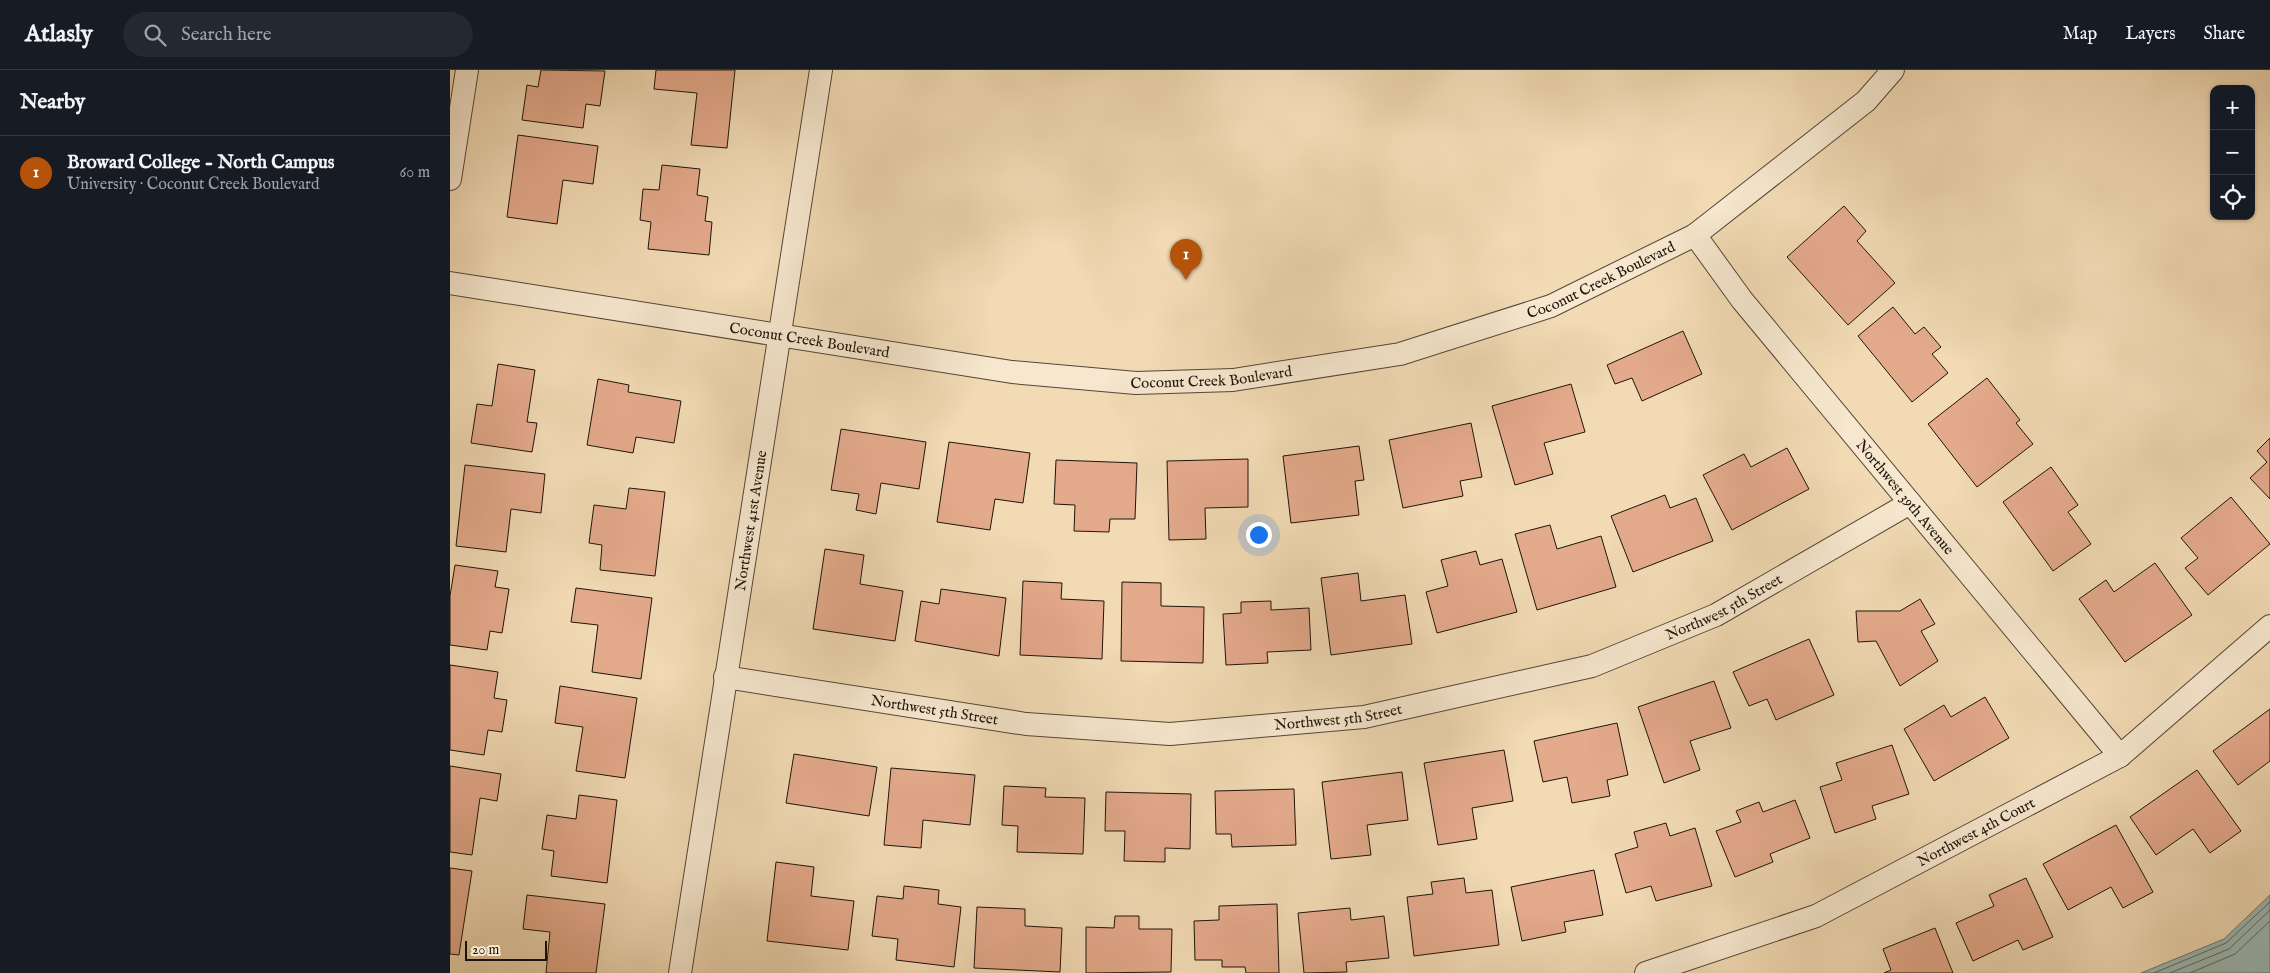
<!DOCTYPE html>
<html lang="en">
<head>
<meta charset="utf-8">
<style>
	body { margin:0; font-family:"IM FELL English",serif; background:#242831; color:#f1f3f6 }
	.controls { position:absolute; right:15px; top:15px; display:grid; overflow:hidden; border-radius:10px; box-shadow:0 1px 4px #0004 }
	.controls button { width:45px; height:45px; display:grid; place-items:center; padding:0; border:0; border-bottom:1px solid #363941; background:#171b24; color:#f1f3f6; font:25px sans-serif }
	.scale { position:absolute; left:15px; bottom:12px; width:82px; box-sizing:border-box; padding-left:5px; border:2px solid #1f140b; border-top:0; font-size:14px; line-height:18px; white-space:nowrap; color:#1f140b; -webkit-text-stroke:4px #f6e7ce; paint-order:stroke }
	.you { position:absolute; left:808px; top:464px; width:18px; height:18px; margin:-12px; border:4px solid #fff; border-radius:50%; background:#1a73e8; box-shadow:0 0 0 8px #1a73e833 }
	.badge { display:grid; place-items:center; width:32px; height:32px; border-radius:50%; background:#b45309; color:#fff; font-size:16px; font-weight:700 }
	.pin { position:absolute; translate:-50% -41px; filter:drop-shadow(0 1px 2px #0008) }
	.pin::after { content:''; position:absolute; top:26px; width:18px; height:15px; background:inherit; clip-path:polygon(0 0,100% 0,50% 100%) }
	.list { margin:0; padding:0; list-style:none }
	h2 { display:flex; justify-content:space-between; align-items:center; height:65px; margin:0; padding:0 20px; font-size:21px }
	h2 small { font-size:16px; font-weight:400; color:#9ea1a6 }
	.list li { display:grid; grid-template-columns:32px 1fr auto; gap:15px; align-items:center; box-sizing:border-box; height:75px; padding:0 20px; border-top:1px solid #363941 }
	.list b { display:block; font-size:19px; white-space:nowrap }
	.list p { margin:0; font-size:16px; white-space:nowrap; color:#9ea1a6 }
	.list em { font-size:16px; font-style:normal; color:#9ea1a6 }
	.icon { flex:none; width:28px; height:28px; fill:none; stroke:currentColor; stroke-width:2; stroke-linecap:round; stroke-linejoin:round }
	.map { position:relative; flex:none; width:1820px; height:903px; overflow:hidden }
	header { display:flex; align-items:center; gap:30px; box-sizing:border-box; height:70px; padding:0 25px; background:#171b24; border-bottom:1px solid #363941 }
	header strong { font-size:24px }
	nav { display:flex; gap:28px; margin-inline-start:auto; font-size:18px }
	.search { width:350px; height:45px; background:#242831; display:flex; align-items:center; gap:12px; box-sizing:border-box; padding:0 18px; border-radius:28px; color:#9ea1a6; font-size:19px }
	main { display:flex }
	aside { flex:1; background:#171b24 }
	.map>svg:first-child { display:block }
	.water { fill:#9cb9b5; stroke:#6a7771 }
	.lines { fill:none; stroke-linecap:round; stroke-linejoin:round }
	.shore { stroke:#5e6660; stroke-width:1 }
	.building { fill:#e4aa8c; stroke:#1f140b }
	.street-casing { stroke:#544635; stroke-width:24 }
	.street { stroke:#f6e7ce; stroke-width:22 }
	.labels { text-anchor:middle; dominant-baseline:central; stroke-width:5; stroke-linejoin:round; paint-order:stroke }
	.street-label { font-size:15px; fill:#1f140b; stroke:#f6e7ce }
</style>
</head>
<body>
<header>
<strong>Atlasly</strong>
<div class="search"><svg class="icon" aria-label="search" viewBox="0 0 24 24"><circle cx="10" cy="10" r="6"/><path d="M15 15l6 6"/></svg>Search here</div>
<nav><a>Map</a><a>Layers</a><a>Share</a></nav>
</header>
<main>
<aside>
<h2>Nearby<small></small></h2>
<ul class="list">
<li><span class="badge">1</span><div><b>Broward College - North Campus</b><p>University · Coconut Creek Boulevard</p></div><em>60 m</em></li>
</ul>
</aside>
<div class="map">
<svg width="1820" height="903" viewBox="0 0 1820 903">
	<rect width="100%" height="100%" fill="#f1dab4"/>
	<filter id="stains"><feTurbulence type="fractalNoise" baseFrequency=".004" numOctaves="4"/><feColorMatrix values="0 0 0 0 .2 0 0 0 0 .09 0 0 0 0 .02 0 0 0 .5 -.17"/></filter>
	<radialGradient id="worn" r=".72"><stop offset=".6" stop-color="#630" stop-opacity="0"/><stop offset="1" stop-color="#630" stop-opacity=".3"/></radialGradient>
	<path class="water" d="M 1820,825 L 1820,903 L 1691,903 L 1774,869 Z"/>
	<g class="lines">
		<path class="shore" d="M 1704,903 L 1776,873 L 1820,832
			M 1720,903 L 1779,879 L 1820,840
			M 1740,903 L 1785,884 L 1820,851"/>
	</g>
	<path class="building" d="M 91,0 L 155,1 L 150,36 L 136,34 L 133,58 L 72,50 L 77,15 L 88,17 Z
		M 206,0 L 285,0 L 277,78 L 241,75 L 247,23 L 204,19 Z
		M 68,65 L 148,76 L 143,114 L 113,110 L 107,154 L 57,147 Z
		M 212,95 L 250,99 L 247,125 L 258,127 L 255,151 L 262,152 L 259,185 L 198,179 L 201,152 L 190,150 L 193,119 L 209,120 Z
		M 1394,136 L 1416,161 L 1407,171 L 1445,213 L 1398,255 L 1337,187 Z
		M 1443,237 L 1465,264 L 1474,257 L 1491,277 L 1482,284 L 1498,303 L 1462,332 L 1408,266 Z
		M 1233,261 L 1252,304 L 1192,331 L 1182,308 L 1165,314 L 1157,295 Z
		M 48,294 L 85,300 L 77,352 L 87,353 L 82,382 L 21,373 L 27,334 L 42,336 Z
		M 1537,308 L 1570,350 L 1566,353 L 1583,374 L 1527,417 L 1478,354 Z
		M 148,309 L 179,315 L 178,322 L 231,331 L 224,373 L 186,367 L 183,383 L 137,375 Z
		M 1121,314 L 1135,362 L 1094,373 L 1103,404 L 1065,415 L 1042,336 Z
		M 1021,353 L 1032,407 L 1010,411 L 1013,426 L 953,438 L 939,370 Z
		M 391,359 L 476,372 L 469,419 L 431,413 L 426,444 L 406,440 L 409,424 L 381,420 Z
		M 1820,368 L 1820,429 L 1800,408 L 1817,392 L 1807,381 Z
		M 499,372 L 580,383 L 573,433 L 545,429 L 540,460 L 487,452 Z
		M 909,376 L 914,410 L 905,411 L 909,445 L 841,453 L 833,386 Z
		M 1337,378 L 1359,419 L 1282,460 L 1253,405 L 1294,384 L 1301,397 Z
		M 798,389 L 798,437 L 755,438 L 756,469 L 719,470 L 717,391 Z
		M 606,390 L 687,393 L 685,449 L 660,449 L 659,462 L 624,461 L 625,435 L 604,434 Z
		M 15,395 L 95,404 L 91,443 L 61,439 L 56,482 L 6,476 Z
		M 1601,397 L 1628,435 L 1618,442 L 1641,474 L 1603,501 L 1553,432 Z
		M 179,418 L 215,422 L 205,506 L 150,500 L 152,475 L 139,473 L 144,435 L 176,439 Z
		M 1215,425 L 1220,438 L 1246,428 L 1263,471 L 1183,502 L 1161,446 Z
		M 1781,427 L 1820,474 L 1758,525 L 1735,498 L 1748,488 L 1731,468 Z
		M 1100,455 L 1107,479 L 1151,466 L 1166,517 L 1087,540 L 1065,464 Z
		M 375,479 L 414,485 L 410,514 L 453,521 L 445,571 L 363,559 Z
		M 1026,481 L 1030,495 L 1052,489 L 1067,542 L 987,563 L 976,522 L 998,516 L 991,490 Z
		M 1705,493 L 1742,545 L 1675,592 L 1629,529 L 1656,510 L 1664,522 Z
		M 5,495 L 48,501 L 45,517 L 59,519 L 52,563 L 40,561 L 37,580 L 0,575 L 0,526 Z
		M 908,503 L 911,531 L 955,525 L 962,574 L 881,585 L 871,508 Z
		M 573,511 L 612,513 L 611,529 L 654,531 L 652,589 L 570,585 Z
		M 672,512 L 711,513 L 711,536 L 754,537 L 753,593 L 671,591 Z
		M 126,518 L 202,528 L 191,609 L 142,602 L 148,555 L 121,552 Z
		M 491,519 L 556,528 L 549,586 L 465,571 L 471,531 L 489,534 Z
		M 1470,529 L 1485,554 L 1471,561 L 1488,591 L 1450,616 L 1426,571 L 1408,572 L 1406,541 L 1450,541 Z
		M 821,531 L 821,540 L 859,538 L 861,580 L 817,582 L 818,593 L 776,595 L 773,544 L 791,543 L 791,532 Z
		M 1359,569 L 1384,625 L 1326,650 L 1317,629 L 1299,636 L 1283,602 Z
		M 0,595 L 48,602 L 44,628 L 57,630 L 52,662 L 38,660 L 34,685 L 0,680 Z
		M 1264,611 L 1281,658 L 1240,671 L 1250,700 L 1214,713 L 1188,637 Z
		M 110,616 L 187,628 L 175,708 L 126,701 L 133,657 L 105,653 Z
		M 1535,627 L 1559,668 L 1484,711 L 1454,659 L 1494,635 L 1501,647 Z
		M 1820,639 L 1820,691 L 1788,715 L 1763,681 Z
		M 1167,653 L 1178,705 L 1157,710 L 1160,726 L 1122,733 L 1117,707 L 1093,712 L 1084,671 Z
		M 1442,675 L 1459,724 L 1422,736 L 1426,749 L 1385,763 L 1370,717 L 1392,710 L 1386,693 Z
		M 1054,680 L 1063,731 L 1022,738 L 1027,769 L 988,775 L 974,693 Z
		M 344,684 L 427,697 L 419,746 L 336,733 Z
		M 0,696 L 51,704 L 47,731 L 30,728 L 22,785 L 0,782 Z
		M 441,698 L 525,705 L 520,755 L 473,750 L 471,778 L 434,775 Z
		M 1747,700 L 1791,761 L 1760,783 L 1743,759 L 1706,785 L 1680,747 Z
		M 952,702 L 958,750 L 917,755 L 921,785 L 881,789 L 872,712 Z
		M 554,716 L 596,718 L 595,727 L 635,728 L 633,784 L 567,782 L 568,756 L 552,755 Z
		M 844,719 L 846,775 L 782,777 L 781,764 L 766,764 L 765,721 Z
		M 656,722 L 741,724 L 740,779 L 715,778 L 715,792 L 674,791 L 675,761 L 655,761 Z
		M 129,725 L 167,730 L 157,813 L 101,806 L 104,781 L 92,779 L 97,745 L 126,749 Z
		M 1345,730 L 1360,768 L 1320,784 L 1323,792 L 1285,807 L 1266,761 L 1291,752 L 1286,741 L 1309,732 L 1313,742 Z
		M 1216,753 L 1220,766 L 1245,758 L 1262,816 L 1206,831 L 1201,816 L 1176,823 L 1165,784 L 1188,777 L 1184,762 Z
		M 1666,755 L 1703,822 L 1673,838 L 1661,817 L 1618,840 L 1593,794 Z
		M 326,792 L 364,797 L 361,826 L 404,831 L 398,880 L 317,871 Z
		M 0,798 L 22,801 L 9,885 L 0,884 Z
		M 1144,800 L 1153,845 L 1114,852 L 1116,862 L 1072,871 L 1061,817 Z
		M 1014,808 L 1016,823 L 1042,820 L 1049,875 L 964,886 L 957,827 L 983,824 L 981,812 Z
		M 1576,808 L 1603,867 L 1573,880 L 1568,870 L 1523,891 L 1506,853 L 1544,836 L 1539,825 Z
		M 454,816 L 489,820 L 488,834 L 511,837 L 504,897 L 446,890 L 448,869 L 422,866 L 427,826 L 453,829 Z
		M 77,825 L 155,834 L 146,903 L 96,903 L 100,862 L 73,859 Z
		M 827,834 L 829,903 L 796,903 L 795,897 L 772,897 L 772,890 L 745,890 L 744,851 L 769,850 L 769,836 Z
		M 527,837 L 575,839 L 575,856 L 612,858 L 610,902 L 524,898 Z
		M 900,838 L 901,850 L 934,846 L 939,888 L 896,892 L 897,902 L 854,903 L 848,843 Z
		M 665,846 L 689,846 L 689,859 L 722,859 L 721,902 L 636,903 L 636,857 L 664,858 Z
		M 1485,858 L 1503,903 L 1434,903 L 1441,900 L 1433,879 Z"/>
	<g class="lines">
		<g class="street-casing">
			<g id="street">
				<path d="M 0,109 L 17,0"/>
				<path id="s1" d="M 1245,165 L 1292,230 L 1670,686"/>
				<path id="s2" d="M 0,213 L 562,302 L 686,313 L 783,310 L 950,284 L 1101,236 L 1245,165 L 1416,31 L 1443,0"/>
				<path id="s3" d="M 275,607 L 576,654 L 720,664 L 914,647 L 1142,596 L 1266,545 L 1460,433"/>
				<path id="s4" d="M 230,903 L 371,0"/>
				<path id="s5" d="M 1196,903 L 1366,846 L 1670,686 L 1820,556"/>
			</g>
		</g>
		<use href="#street" class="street"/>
	</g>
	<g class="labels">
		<g class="street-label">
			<text stroke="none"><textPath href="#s2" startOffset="1174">Coconut Creek Boulevard</textPath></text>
			<text stroke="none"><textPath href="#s2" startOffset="364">Coconut Creek Boulevard</textPath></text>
			<text stroke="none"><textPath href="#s2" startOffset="769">Coconut Creek Boulevard</textPath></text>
			<text stroke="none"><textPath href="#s1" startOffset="336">Northwest 39th Avenue</textPath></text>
			<text stroke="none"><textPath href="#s4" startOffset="458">Northwest 41st Avenue</textPath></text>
			<text stroke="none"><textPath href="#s3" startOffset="1022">Northwest 5th Street</textPath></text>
			<text stroke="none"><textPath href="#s3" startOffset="212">Northwest 5th Street</textPath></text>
			<text stroke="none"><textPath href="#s3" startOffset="618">Northwest 5th Street</textPath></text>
			<text stroke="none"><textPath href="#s5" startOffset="360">Northwest 4th Court</textPath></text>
		</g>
	</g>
	<rect width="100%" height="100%" filter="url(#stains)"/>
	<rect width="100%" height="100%" fill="url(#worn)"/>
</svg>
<div class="controls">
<button>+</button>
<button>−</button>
<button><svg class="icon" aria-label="locate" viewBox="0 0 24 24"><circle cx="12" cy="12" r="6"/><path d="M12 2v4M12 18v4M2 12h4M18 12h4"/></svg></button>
</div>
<div class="scale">20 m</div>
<div class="you"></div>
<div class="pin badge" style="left:736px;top:210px">1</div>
</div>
</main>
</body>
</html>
